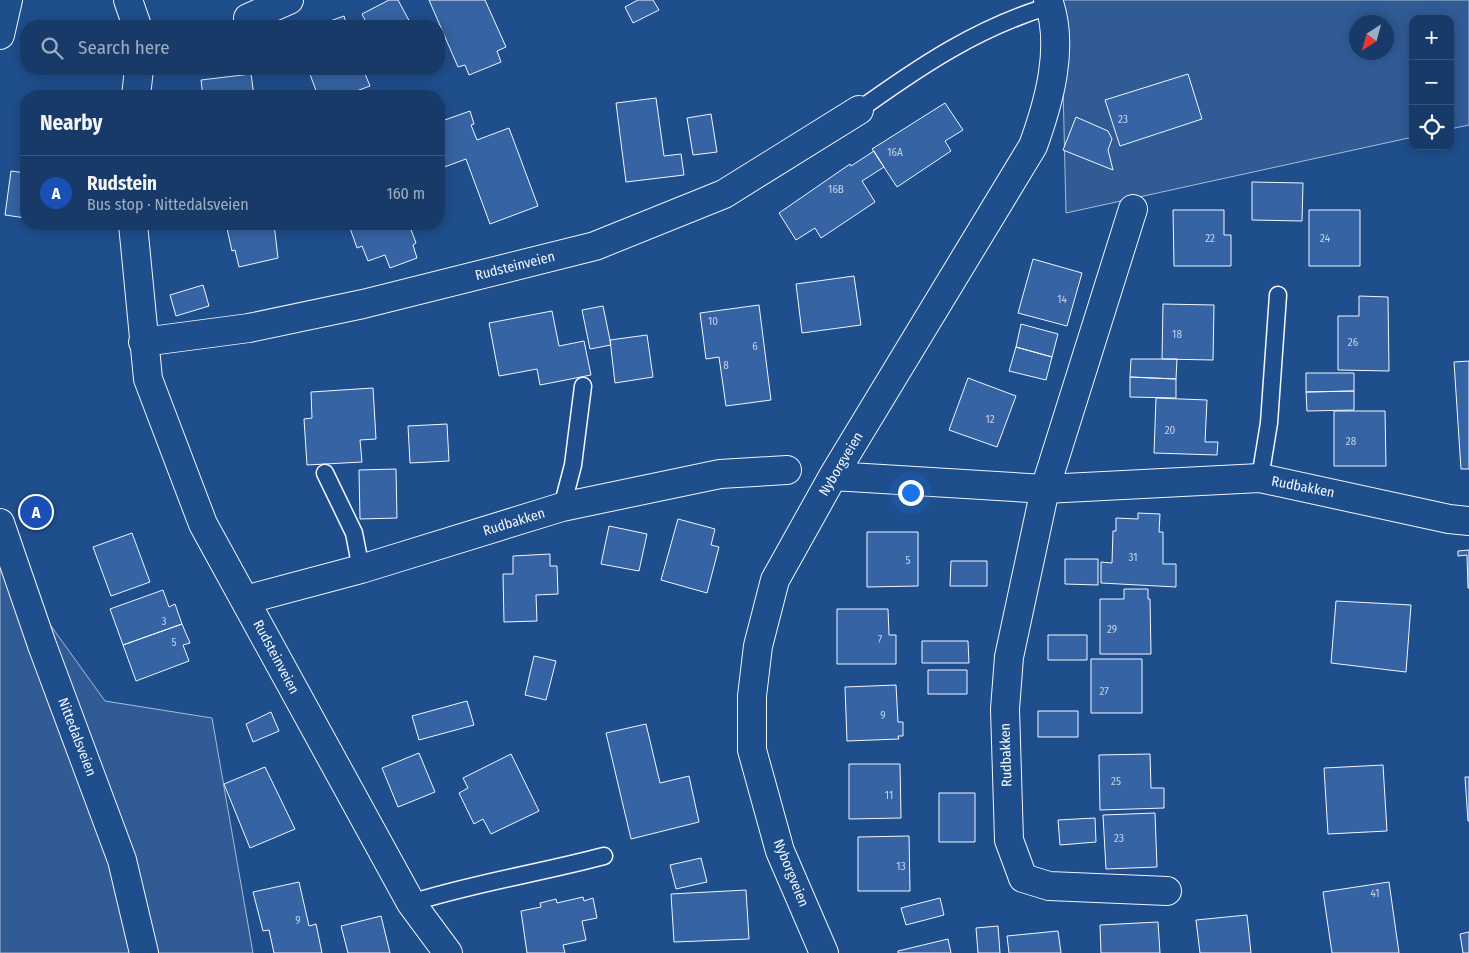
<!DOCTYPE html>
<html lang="en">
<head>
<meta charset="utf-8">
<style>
	body { margin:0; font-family:"Fira Sans Condensed",sans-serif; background:#20416f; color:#f1f3f6 }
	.controls { position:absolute; right:15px; top:15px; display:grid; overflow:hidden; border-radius:10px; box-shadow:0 2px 12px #0003 }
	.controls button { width:45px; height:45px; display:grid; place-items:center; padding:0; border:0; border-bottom:1px solid #36547d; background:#173a69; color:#f1f3f6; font:25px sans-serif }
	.compass { position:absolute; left:1349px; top:15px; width:45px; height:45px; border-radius:50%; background:#173a69; box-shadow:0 2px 12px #0003; rotate:216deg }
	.you { position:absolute; left:910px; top:492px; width:18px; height:18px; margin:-12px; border:4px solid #fff; border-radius:50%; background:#1a73e8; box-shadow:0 0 0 8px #1a73e833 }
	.badge { display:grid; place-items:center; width:32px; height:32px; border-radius:50%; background:#d6ab8b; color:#fff; font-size:16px; font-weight:700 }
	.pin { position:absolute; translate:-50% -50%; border:2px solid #fff; box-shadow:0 1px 5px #0006 }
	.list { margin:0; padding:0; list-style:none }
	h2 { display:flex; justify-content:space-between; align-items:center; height:65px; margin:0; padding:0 20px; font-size:21px }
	h2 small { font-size:16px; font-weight:400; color:#9eadc0 }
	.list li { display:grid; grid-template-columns:32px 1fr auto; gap:15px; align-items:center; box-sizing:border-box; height:75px; padding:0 20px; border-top:1px solid #36547d }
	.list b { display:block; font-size:19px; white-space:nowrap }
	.list p { margin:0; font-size:16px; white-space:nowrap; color:#9eadc0 }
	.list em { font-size:16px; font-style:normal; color:#9eadc0 }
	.icon { flex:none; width:28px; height:28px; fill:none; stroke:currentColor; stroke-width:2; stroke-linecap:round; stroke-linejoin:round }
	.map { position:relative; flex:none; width:1469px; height:953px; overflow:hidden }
	.search { position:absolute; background:#173a69; box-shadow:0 2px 12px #0003; left:20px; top:20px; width:425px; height:55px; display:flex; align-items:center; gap:12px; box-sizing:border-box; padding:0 18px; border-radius:20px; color:#9eadc0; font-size:19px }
	.panel { position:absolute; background:#173a69; box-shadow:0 2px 12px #0003; left:20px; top:90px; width:425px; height:140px; border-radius:20px }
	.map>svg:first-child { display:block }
	.built { fill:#305b95; stroke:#a8bbd7; fill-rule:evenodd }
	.building { fill:#3563a3; stroke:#f2f6ff }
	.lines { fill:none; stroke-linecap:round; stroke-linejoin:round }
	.service-casing { stroke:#f2f6ff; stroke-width:19 }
	.minor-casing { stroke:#f2f6ff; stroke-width:30 }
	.secondary-casing { stroke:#f2f6ff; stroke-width:30 }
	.service { stroke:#1f4e8c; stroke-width:16 }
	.minor { stroke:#1f4e8c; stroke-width:28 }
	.secondary { stroke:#1f4e8c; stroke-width:28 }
	.labels { text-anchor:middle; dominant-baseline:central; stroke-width:4; stroke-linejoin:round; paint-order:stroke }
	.number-label { font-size:11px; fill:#c3d1e8 }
	.street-label { font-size:14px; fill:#f2f6ff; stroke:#1f4e8c }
</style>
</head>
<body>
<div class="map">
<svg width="1469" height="953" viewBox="0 0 1469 953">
	<rect width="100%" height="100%" fill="#1f4e8c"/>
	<path class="built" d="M 1061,0 L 1469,0 L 1469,125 L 1450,129 L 1450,19 L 1413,19 L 1413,137 L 1066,213 ZM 1356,22 L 1386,22 L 1386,52 L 1356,52 Z
		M 0,555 L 105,701 L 212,718 L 253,953 L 0,953 Z"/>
	<path class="building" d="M 389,0 L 398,0 L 412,26 L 368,26 L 362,14 Z
		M 429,0 L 485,0 L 506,47 L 497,51 L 501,62 L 469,75 L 465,65 L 458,67 Z
		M 638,0 L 653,0 L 659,10 L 633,23 L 625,7 Z
		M 344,16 L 347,26 L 316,26 Z
		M 308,69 L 363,69 L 370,86 L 343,96 L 318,96 Z
		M 251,74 L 254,96 L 203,96 L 201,80 Z
		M 1188,74 L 1202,119 L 1120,146 L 1105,100 Z
		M 656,98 L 664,156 L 681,154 L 684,175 L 626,182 L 616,103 Z
		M 945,103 L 963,130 L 945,141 L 951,151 L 897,187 L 872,149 Z
		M 470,111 L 474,124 L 471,125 L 477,140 L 509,128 L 538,206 L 490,224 L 466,159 L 439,169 L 439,122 Z
		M 711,114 L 717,152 L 693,155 L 687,118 Z
		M 1076,117 L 1108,131 L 1112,139 L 1108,150 L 1113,170 L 1063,150 Z
		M 874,151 L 884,167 L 862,181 L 875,202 L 821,238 L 815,228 L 796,240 L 779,213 L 850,164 L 851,166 Z
		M 11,171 L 26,173 L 26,218 L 5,215 Z
		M 1252,182 L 1303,183 L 1302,221 L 1252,220 Z
		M 1173,210 L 1224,210 L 1224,235 L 1231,235 L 1231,266 L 1174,266 Z
		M 1309,210 L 1360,210 L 1360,266 L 1309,266 Z
		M 226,224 L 274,224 L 278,258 L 239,267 L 235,250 L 232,251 Z
		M 354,224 L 409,224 L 416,243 L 413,245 L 417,258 L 390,268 L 385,255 L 368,261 L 362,246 L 357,248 L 350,228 L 355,226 Z
		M 1033,259 L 1082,273 L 1067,326 L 1018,313 Z
		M 854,276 L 861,325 L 802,333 L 796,284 Z
		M 203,285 L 209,306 L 176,316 L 170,295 Z
		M 1359,296 L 1388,297 L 1389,371 L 1338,370 L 1338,316 L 1359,316 Z
		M 1163,304 L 1214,305 L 1213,360 L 1162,359 Z
		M 759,305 L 771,400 L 726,406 L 719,357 L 706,359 L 700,313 Z
		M 603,306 L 611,345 L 590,349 L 582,310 Z
		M 552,311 L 559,346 L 584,341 L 591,375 L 540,385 L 537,369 L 499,376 L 489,323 Z
		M 1021,324 L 1058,334 L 1052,357 L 1016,347 Z
		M 647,335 L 653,377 L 615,383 L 610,340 Z
		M 1016,347 L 1052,357 L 1046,380 L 1009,371 Z
		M 1131,359 L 1177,359 L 1176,379 L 1130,377 Z
		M 1469,361 L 1469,469 L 1461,469 L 1454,362 Z
		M 1306,373 L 1354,373 L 1354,391 L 1306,392 Z
		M 1130,377 L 1176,379 L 1176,398 L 1130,397 Z
		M 968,378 L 1016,396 L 997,447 L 949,430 Z
		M 373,388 L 376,439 L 360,440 L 362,462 L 307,465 L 304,419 L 312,418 L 311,392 Z
		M 1354,391 L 1354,410 L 1307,411 L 1306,392 Z
		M 1156,398 L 1207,400 L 1205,442 L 1218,442 L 1217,455 L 1154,453 Z
		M 1334,411 L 1385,411 L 1386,466 L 1334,466 Z
		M 447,424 L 449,461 L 410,463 L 408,426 Z
		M 396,469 L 397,518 L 360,519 L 359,470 Z
		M 1138,513 L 1160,514 L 1159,532 L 1163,532 L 1163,564 L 1176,564 L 1176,587 L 1101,583 L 1101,562 L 1112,563 L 1113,531 L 1116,531 L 1116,518 L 1138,519 Z
		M 678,519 L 715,529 L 711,545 L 719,547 L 707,593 L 661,580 Z
		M 609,526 L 647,534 L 639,571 L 601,564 Z
		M 867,532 L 918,532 L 918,586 L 867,587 Z
		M 132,533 L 150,582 L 111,596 L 93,547 Z
		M 1469,550 L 1469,588 L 1468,588 L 1467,555 L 1458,556 L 1458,551 Z
		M 550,554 L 550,566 L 557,566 L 558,594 L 536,595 L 537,621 L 504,622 L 503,574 L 513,574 L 513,556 Z
		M 1065,559 L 1098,559 L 1098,585 L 1065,584 Z
		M 951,561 L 987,561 L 987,586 L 950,586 Z
		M 1124,589 L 1148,589 L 1148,599 L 1150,599 L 1151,654 L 1100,654 L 1100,599 L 1124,599 Z
		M 163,590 L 169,607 L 175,604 L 182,624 L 123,645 L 110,609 Z
		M 1336,601 L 1411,605 L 1406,672 L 1331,663 Z
		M 837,609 L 888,609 L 889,635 L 896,635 L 896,664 L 837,664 Z
		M 182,624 L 190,643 L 183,645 L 189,661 L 136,681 L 123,645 Z
		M 1048,635 L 1087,635 L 1087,660 L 1048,660 Z
		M 922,641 L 968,641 L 969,663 L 922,663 Z
		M 534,656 L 556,661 L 546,700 L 525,695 Z
		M 1091,659 L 1142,659 L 1142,713 L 1091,713 Z
		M 928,670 L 967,670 L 967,694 L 928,694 Z
		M 896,685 L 898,722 L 903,722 L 903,736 L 898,736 L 899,739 L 847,741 L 845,687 Z
		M 467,701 L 474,725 L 419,740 L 412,716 Z
		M 1038,711 L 1078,711 L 1078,737 L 1038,737 Z
		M 271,712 L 279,731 L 253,742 L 246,724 Z
		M 646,724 L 660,783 L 689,776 L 699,822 L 631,839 L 606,733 Z
		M 419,753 L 435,792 L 398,807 L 382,768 Z
		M 511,754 L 539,811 L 491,834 L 483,819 L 474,824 L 459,793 L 468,788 L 463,778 Z
		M 1150,754 L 1151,788 L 1164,788 L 1164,808 L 1100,810 L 1099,755 Z
		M 849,764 L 900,764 L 901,818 L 849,819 Z
		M 1383,765 L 1387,831 L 1328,834 L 1324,768 Z
		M 265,767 L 295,829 L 250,848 L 224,784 Z
		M 1465,777 L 1469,777 L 1469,821 L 1468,821 Z
		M 939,793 L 975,793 L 975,842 L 939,842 Z
		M 1155,813 L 1157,867 L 1106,869 L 1103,815 Z
		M 1095,818 L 1096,842 L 1060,845 L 1058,820 Z
		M 909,836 L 910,891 L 858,891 L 858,837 Z
		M 701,858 L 707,882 L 676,889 L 670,865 Z
		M 299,882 L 309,926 L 316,924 L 322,953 L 274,953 L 269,930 L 263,931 L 253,892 Z
		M 1389,882 L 1399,953 L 1332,953 L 1323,892 Z
		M 746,890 L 749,939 L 674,942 L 671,894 Z
		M 583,897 L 584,901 L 593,898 L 597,918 L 582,921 L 586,940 L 563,945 L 565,953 L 527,953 L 521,911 L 541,907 L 540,903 L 556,899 L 557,903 Z
		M 940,898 L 944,915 L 906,925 L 901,908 Z
		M 1247,915 L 1251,953 L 1200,953 L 1196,920 Z
		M 381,916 L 390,953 L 348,953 L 341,926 Z
		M 1158,922 L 1160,953 L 1101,953 L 1100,925 Z
		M 998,926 L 1000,953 L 978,953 L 976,928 Z
		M 1058,931 L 1061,953 L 1009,953 L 1007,936 Z
		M 1469,932 L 1469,953 L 1463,953 L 1460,934 Z
		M 948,939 L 951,953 L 898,953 L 898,951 Z"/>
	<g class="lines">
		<g class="service-casing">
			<path id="service" d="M 859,110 C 919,67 978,27 1050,6
				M 325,473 L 354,533 L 361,569
				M 1260,478 L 1269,423 L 1278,295
				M 562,507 L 573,465 L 583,386
				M 411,903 C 474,883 540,873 604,856"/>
		</g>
		<g class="minor-casing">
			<path id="minor" d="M 128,0 L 137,26
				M 248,18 L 289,0
				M 136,96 L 139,69
				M 1133,209 L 1045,489 L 1009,657 L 1005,709 L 1009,840 L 1023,878 L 1049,886 L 1167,891
				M 133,224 L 148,379 L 203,524 L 411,903 L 448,953
				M 143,342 L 249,328 L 363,304 L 595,246 L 724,194 L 859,110
				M 833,476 L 1045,489 L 1260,478 L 1449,519 L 1469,521
				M 245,600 L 361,569 L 562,507 L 720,474 L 787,470
				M 824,953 L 780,851 L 752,750 L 752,696 L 758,646 L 775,580 L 833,476 L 1033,146 C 1049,102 1065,46 1048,0"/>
		</g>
		<g class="secondary-casing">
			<path id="secondary" d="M 0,35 L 8,0
				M 0,523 L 42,645 L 122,860 L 144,953"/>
		</g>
		<use href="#service" class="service"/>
		<use href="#minor" class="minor"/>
		<use href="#secondary" class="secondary"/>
	</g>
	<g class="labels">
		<g class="number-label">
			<text x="1123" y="119">23</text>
			<text x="895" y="152">16A</text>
			<text x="836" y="189">16B</text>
			<text x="1210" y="238">22</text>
			<text x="1325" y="238">24</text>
			<text x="1062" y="299">14</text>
			<text x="713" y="321">10</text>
			<text x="1177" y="334">18</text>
			<text x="1353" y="342">26</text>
			<text x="755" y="346">6</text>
			<text x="726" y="365">8</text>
			<text x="990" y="419">12</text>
			<text x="1170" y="430">20</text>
			<text x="1351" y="441">28</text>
			<text x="1133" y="557">31</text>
			<text x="908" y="560">5</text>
			<text x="164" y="621">3</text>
			<text x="1112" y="629">29</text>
			<text x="880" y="639">7</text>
			<text x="174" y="642">5</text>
			<text x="1104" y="691">27</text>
			<text x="883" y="715">9</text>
			<text x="1116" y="781">25</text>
			<text x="889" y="795">11</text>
			<text x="1119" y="838">23</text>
			<text x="901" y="866">13</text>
			<text x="1375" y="893">41</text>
			<text x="298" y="920">9</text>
		</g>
		<g class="street-label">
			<text transform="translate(515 266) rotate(-14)">Rudsteinveien</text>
			<text transform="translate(841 464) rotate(-59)">Nyborgveien</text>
			<text transform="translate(1303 487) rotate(11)">Rudbakken</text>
			<text transform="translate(514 522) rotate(-17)">Rudbakken</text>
			<text transform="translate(276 657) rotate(62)">Rudsteinveien</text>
			<text transform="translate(77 737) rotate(69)">Nittedalsveien</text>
			<text transform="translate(1006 755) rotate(-92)">Rudbakken</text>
			<text transform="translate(791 873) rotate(68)">Nyborgveien</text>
		</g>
	</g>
</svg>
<div class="controls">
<button>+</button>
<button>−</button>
<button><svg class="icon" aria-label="locate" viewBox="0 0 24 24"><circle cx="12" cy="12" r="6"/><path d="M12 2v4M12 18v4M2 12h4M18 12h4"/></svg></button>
</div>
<svg class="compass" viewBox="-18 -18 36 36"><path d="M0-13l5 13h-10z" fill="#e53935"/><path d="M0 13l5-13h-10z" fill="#9eadc0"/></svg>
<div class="you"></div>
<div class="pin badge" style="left:36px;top:512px;background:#1a4fb4">A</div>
<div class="search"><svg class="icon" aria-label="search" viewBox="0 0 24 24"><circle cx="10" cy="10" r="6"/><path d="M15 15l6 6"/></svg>Search here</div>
<section class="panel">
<h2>Nearby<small></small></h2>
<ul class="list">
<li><span class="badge" style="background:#1a4fb4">A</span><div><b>Rudstein</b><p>Bus stop · Nittedalsveien</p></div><em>160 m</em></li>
</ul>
</section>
</div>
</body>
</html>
